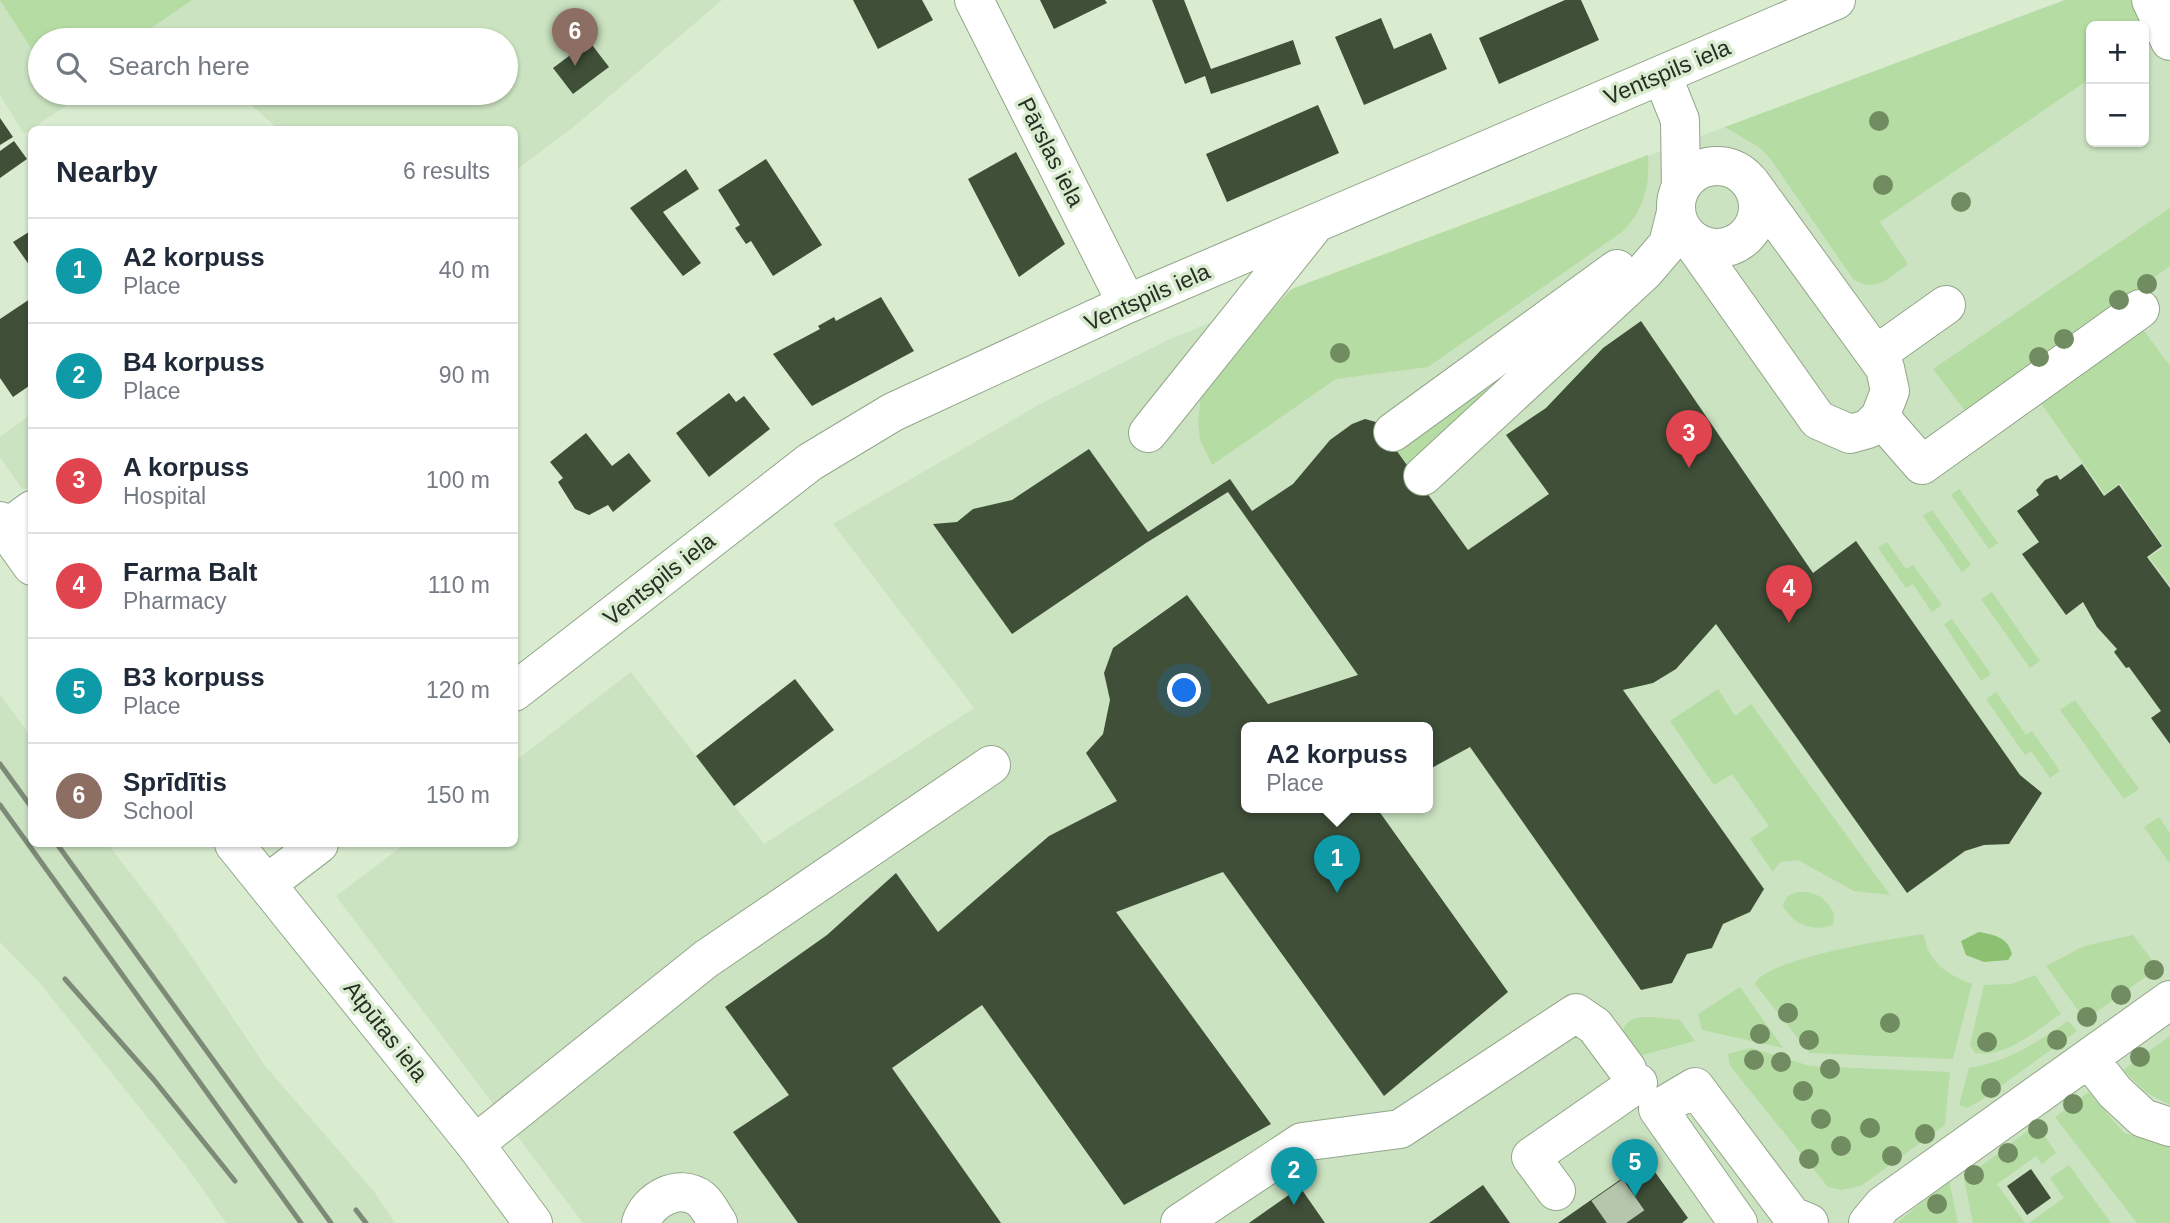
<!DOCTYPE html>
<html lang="en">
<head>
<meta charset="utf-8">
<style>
	body { margin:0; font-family:Helvetica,sans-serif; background:#f6f6f7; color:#1f2937 }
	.controls { position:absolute; right:21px; top:21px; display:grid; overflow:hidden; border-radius:10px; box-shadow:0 2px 5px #0004 }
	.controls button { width:63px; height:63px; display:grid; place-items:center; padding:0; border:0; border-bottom:2px solid #e0e1e3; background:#fff; color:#1f2937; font:35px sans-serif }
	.you { position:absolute; left:1185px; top:691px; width:24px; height:24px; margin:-18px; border:5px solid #fff; border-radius:50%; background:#1a73e8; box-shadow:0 0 0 10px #1a73e833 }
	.badge { display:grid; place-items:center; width:46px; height:46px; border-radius:50%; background:#7c3aed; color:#fff; font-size:23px; font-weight:700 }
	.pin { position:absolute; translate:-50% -58px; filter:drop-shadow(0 2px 4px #0008) }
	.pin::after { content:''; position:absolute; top:37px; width:24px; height:21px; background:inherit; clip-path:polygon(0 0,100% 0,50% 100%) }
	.popup { position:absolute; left:1241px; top:722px; width:192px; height:91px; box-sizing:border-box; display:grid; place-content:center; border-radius:10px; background:#fff; filter:drop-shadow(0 2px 5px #0005); font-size:23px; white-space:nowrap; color:#747a83 }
	.popup b { font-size:26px; color:#1f2937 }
	.popup::after { content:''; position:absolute; left:50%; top:100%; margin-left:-14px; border:14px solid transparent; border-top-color:#fff }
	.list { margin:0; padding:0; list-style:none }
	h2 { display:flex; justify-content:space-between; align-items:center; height:91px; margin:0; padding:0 28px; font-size:30px }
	h2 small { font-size:23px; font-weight:400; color:#747a83 }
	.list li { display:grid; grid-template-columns:46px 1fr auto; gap:21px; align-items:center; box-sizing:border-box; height:105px; padding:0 28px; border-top:2px solid #e0e1e3 }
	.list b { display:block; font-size:26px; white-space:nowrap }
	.list p { margin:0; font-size:23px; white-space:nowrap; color:#747a83 }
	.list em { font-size:23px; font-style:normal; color:#747a83 }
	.icon { flex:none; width:38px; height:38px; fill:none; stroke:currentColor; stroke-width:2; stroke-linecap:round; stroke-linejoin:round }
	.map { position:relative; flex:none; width:2170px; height:1223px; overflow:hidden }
	.search { position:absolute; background:#fff; box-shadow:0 2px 5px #0004; left:28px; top:28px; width:490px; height:77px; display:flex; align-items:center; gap:18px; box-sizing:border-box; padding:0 24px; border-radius:38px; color:#747a83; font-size:26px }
	.panel { position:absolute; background:#fff; box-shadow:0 2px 5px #0004; left:28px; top:126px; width:490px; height:721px; border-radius:10px }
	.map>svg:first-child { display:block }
	.built { fill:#cbe3c1; fill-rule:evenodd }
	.green { fill:#b5dca3 }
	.water { fill:#8bc171 }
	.building { fill:#3f4f38 }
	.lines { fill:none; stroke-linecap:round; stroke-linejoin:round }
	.minor-tunnel { stroke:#b5c6ad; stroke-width:38; stroke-dasharray:38 19; stroke-linecap:butt }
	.minor-casing { stroke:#93a68b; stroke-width:40 }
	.minor { stroke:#fff; stroke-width:38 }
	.rail { stroke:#7d8a77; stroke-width:5 }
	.tree { fill:#718c60 }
	.labels { text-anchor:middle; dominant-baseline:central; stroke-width:7; stroke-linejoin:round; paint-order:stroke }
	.street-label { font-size:23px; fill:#272e23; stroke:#d9ecd0 }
</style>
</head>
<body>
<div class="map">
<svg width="2170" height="1223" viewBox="0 0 2170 1223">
	<rect width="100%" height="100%" fill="#d9ecd0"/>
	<path class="built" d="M 0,0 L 722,0 L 571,129 L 515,171 L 514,130 L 278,129 L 238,93 L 506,93 L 506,40 L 181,40 L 173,34 L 163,40 L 40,40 L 40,93 L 85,93 L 24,134 L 0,95 Z
		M 2065,0 L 2170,0 L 2170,1223 L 583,1223 L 336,896 L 405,844 L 514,844 L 515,761 L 631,672 L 764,844 L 974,708 L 833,524 L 1042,403 L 1170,339 L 1307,283 ZM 2091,26 L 2144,26 L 2144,142 L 2091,142 ZM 1246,727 L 1428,727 L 1428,807 L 1246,807 Z
		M 31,414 L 31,488 L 22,489 L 0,457 L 0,437 Z
		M 0,694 L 31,737 L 32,844 L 108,844 L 173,929 L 266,1067 L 373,1190 L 395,1223 L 226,1223 L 187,1167 L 38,981 L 0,942 Z"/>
	<path class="green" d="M 0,0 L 192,0 L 134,40 L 40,40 L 40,62 Z
		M 2065,0 L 2148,0 L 2165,28 L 2144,43 L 2144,26 L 2091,26 L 2091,78 L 1880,222 L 1908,264 C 1889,278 1875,294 1853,279 L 1772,161 L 1760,148 L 1725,127 Z
		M 1648,155 C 1650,186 1644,210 1622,232 L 1428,367 L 1336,379 L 1212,465 L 1200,440 L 1198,422 L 1201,396 L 1223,361 L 1292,289 Z
		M 2170,208 L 2170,266 L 1966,412 L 1933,369 Z
		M 2139,324 L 2170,366 L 2170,585 L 2149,557 L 2164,547 L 2120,483 L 2105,494 L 2038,399 Z
		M 1484,382 L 1489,388 L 1486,392 L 1411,470 L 1392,444 Z
		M 1959,489 L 1998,543 L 1989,549 L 1951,495 Z
		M 1932,510 L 1971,565 L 1962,572 L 1923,516 Z
		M 1887,542 L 1906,569 L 1913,565 L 1942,605 L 1932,612 L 1913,584 L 1906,588 L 1878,548 Z
		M 1992,592 L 2040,661 L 2030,668 L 1981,599 Z
		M 1952,619 L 1991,674 L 1981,681 L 1944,624 Z
		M 1718,689 L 1735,716 L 1751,704 L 1890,895 L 1854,891 L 1798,860 L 1780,862 L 1773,872 L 1750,839 L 1769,826 L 1732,774 L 1714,785 L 1670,721 Z
		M 1996,692 L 2026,735 L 2032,731 L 2060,771 L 2050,778 L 2031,751 L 2025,755 L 1986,699 Z
		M 2075,700 L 2139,789 L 2124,799 L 2060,710 Z
		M 2159,817 L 2170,833 L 2170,864 L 2144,827 Z
		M 1799,892 C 1817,891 1826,899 1834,913 L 1833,925 C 1813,932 1793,925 1783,906 C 1785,896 1790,894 1799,892 Z
		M 1924,934 C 1927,962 1948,975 1972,984 L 1953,1059 L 1810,1053 L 1755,984 C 1764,959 1895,938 1924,934 Z
		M 2133,935 L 2158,968 L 2085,1020 L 2046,966 L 2084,946 Z
		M 2035,975 L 2061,1014 C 2037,1030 2005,1059 1975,1053 L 1970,1045 L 1984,985 L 2011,984 Z
		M 1740,987 L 1783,1048 L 1702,1030 L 1698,1014 Z
		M 1652,1017 L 1680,1020 L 1695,1041 L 1642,1055 L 1622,1032 C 1628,1017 1637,1017 1652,1017 Z
		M 2068,1021 L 2077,1031 L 1980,1101 L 1967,1108 L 1959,1105 L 1969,1068 C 2008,1062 2036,1043 2068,1021 Z
		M 2170,1036 L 2170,1105 L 2147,1093 L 2123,1070 Z
		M 1751,1048 L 1810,1066 L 1950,1072 L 1945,1125 L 1861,1186 L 1841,1190 L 1828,1187 L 1730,1066 L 1728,1054 Z
		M 2089,1092 L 2124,1133 L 2170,1145 L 2170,1223 L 2137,1223 L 2055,1117 Z
		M 2037,1124 L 2056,1153 L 2042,1164 L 2036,1156 L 1997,1184 L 2025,1223 L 1973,1223 L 1964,1179 Z
		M 2069,1165 L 2111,1223 L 2029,1223 L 2064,1198 L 2050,1178 Z
		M 1949,1180 L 1958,1223 L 1897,1223 Z"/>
	<path class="water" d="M 1979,932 C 1994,935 2008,937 2012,954 L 2008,960 L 1984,962 L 1966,955 L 1961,941 Z"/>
	<path class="building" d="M 853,0 L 922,0 L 933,20 L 878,49 Z
		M 1040,0 L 1105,0 L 1107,3 L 1054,29 Z
		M 1152,0 L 1184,0 L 1211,69 L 1293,40 L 1301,64 L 1211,94 L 1205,76 L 1185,84 Z
		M 1565,0 L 1581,0 L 1599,40 L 1499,84 L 1479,38 Z
		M 1381,18 L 1394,49 L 1431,33 L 1447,69 L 1364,105 L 1335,37 Z
		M 589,41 L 609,67 L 573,94 L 553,68 Z
		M 1318,105 L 1339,153 L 1227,202 L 1206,154 Z
		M 0,118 L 13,137 L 0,145 Z
		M 14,141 L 27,159 L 0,178 L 0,151 Z
		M 1016,152 L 1065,244 L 1019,277 L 968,179 Z
		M 766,159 L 822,245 L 773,276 L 751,241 L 746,244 L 735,228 L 740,225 L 718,190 Z
		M 686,169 L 699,189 L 663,212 L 701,263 L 683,276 L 630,208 Z
		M 32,230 L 32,265 L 30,266 L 13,242 Z
		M 881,297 L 914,351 L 812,406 L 773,354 L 820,329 L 818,326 L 834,317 L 836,321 Z
		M 30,299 L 32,384 L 13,397 L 0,378 L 0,319 Z
		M 1641,321 L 1813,573 L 1856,541 L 2020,775 L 2042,793 L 2009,844 L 1984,845 L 1965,851 L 1907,893 L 1716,624 L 1676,669 L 1653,683 L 1623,690 L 1764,889 L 1750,912 L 1723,924 L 1712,948 L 1687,954 L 1672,983 L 1641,990 L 1470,747 L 1428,770 L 1428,727 L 1246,727 L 1246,807 L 1376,807 L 1508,992 L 1384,1096 L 1223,872 L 1116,912 L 1271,1124 L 1124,1205 L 982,1005 L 892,1068 L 1001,1223 L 798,1223 L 733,1132 L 789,1095 L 725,1007 L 827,935 L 896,873 L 938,932 L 1049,836 L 1117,801 L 1086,753 L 1103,734 L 1110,700 L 1104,673 L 1113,648 L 1187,595 L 1268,704 L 1358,675 L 1228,492 L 1146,543 L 1012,634 L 933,524 L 957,522 L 973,509 L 1012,500 L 1089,449 L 1148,532 L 1230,479 L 1252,511 L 1293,484 L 1330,440 L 1352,424 L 1365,419 L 1376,422 L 1468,550 L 1549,494 L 1506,435 L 1546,408 L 1603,348 Z
		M 729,393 L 736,402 L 744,396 L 770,429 L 709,477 L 676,433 Z
		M 586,433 L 612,466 L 629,453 L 651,481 L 613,512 L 608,505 L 589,515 L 575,509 L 558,482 L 563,478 L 550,462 Z
		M 2082,464 L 2104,496 L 2119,485 L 2162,546 L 2147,557 L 2170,588 L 2170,744 L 2151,718 L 2161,711 L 2129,667 L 2126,668 L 2114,652 L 2117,649 L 2097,627 L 2083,602 L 2066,615 L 2022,554 L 2039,542 L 2017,511 L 2039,495 L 2036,490 L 2045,480 L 2057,475 L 2060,480 Z
		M 795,679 L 834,730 L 734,806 L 696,756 Z
		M 1647,1161 L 1688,1218 L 1682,1223 L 1558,1223 Z
		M 2031,1169 L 2051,1198 L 2027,1215 L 2007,1186 Z
		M 1483,1185 L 1510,1223 L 1429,1223 Z
		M 1300,1187 L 1325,1223 L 1249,1223 Z"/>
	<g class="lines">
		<path class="minor-tunnel" d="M 1607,1190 L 1630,1223"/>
		<g class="minor-casing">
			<path id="minor" d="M 974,0 L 1127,304
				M 2151,0 L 2170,41
				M 1662,75 L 1680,120 L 1681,187
				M1676 207a41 41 0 1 1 82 0a41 41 0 1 1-82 0Z
				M 1688,236 L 1818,420 L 1850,434 L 1868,429 L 1880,417 L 1890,391 L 1885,368 L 1750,182
				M 1877,354 L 1946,305
				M 1880,417 L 1922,465 L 2140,309
				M 1393,432 L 1617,269
				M 1148,433 L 1312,228
				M 1423,476 L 1645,271 L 1668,244 L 1676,212
				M 0,521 L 32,566
				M 6,529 L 32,510
				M 514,692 L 810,462 L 893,412 L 1127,304 L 1836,0
				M 234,844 L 475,1144 L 533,1223
				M 268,883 L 319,844
				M 2090,1060 L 2115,1092 L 2143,1118 L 2170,1127
				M 475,1144 L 706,959 L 991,765
				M 1556,1191 L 1531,1157 L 1638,1083
				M 641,1223 C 648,1200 679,1182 701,1199 C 708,1205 713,1216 718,1223
				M 1180,1223 L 1302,1142 L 1400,1129 L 1576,1013 L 1595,1026 L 1627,1069
				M 1738,1223 L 1658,1109 L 1695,1087 L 1792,1216 L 1809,1223
				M 1868,1223 L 1883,1205 L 2170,1000"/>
		</g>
		<use href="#minor" class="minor"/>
		<path class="rail" d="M 0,764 L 32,808
			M 0,805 L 301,1223
			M 57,844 L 331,1223
			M 65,979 L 154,1080 L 235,1181
			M 356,1210 L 366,1223"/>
	</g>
	<g class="tree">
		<circle cx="1879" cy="121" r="10"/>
		<circle cx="1883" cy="185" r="10"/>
		<circle cx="1961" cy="202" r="10"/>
		<circle cx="2147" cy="284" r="10"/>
		<circle cx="2119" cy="300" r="10"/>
		<circle cx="2064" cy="339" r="10"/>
		<circle cx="1340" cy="353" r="10"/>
		<circle cx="2039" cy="357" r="10"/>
		<circle cx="2154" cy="970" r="10"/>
		<circle cx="2121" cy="995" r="10"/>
		<circle cx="1788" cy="1013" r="10"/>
		<circle cx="2087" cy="1017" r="10"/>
		<circle cx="1890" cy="1023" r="10"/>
		<circle cx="1760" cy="1034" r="10"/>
		<circle cx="1809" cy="1040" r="10"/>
		<circle cx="2057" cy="1040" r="10"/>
		<circle cx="1987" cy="1042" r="10"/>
		<circle cx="2140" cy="1057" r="10"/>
		<circle cx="1754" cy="1060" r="10"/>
		<circle cx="1781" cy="1062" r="10"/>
		<circle cx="1830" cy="1069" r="10"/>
		<circle cx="1991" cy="1088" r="10"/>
		<circle cx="1803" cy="1091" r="10"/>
		<circle cx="2073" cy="1104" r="10"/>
		<circle cx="1821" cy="1119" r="10"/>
		<circle cx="1870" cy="1128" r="10"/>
		<circle cx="2038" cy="1129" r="10"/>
		<circle cx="1925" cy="1134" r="10"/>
		<circle cx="1841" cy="1146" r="10"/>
		<circle cx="2008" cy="1153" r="10"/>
		<circle cx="1892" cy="1156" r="10"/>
		<circle cx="1809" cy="1159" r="10"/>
		<circle cx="1974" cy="1175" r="10"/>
		<circle cx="1937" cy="1204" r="10"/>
	</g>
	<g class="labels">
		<g class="street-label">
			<text transform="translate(1667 72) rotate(-23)">Ventspils iela</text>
			<text transform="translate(1051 152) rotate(63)">Pārslas iela</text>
			<text transform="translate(1147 297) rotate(-24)">Ventspils iela</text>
			<text transform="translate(659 579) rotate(-38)">Ventspils iela</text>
			<text transform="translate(386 1031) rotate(52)">Atpūtas iela</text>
		</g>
	</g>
</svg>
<div class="controls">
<button>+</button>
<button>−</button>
</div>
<div class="you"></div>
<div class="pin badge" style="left:1337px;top:893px;background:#0f9aa8">1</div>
<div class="popup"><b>A2 korpuss</b>Place</div>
<div class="pin badge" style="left:1294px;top:1205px;background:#0f9aa8">2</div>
<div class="pin badge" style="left:1689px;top:468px;background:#e0444e">3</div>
<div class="pin badge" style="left:1789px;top:623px;background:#e0444e">4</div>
<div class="pin badge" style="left:1635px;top:1197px;background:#0f9aa8">5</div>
<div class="pin badge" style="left:575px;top:66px;background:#8d6e63">6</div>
<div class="search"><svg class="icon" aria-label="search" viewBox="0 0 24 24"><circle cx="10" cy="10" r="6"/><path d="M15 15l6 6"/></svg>Search here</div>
<section class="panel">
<h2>Nearby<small>6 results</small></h2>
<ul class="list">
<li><span class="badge" style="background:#0f9aa8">1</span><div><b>A2 korpuss</b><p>Place</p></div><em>40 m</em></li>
<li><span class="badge" style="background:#0f9aa8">2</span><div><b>B4 korpuss</b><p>Place</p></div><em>90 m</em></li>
<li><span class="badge" style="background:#e0444e">3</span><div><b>A korpuss</b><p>Hospital</p></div><em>100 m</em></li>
<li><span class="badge" style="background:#e0444e">4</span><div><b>Farma Balt</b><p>Pharmacy</p></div><em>110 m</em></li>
<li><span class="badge" style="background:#0f9aa8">5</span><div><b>B3 korpuss</b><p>Place</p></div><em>120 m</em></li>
<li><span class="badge" style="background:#8d6e63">6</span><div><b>Sprīdītis</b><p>School</p></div><em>150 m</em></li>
</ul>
</section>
</div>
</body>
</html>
